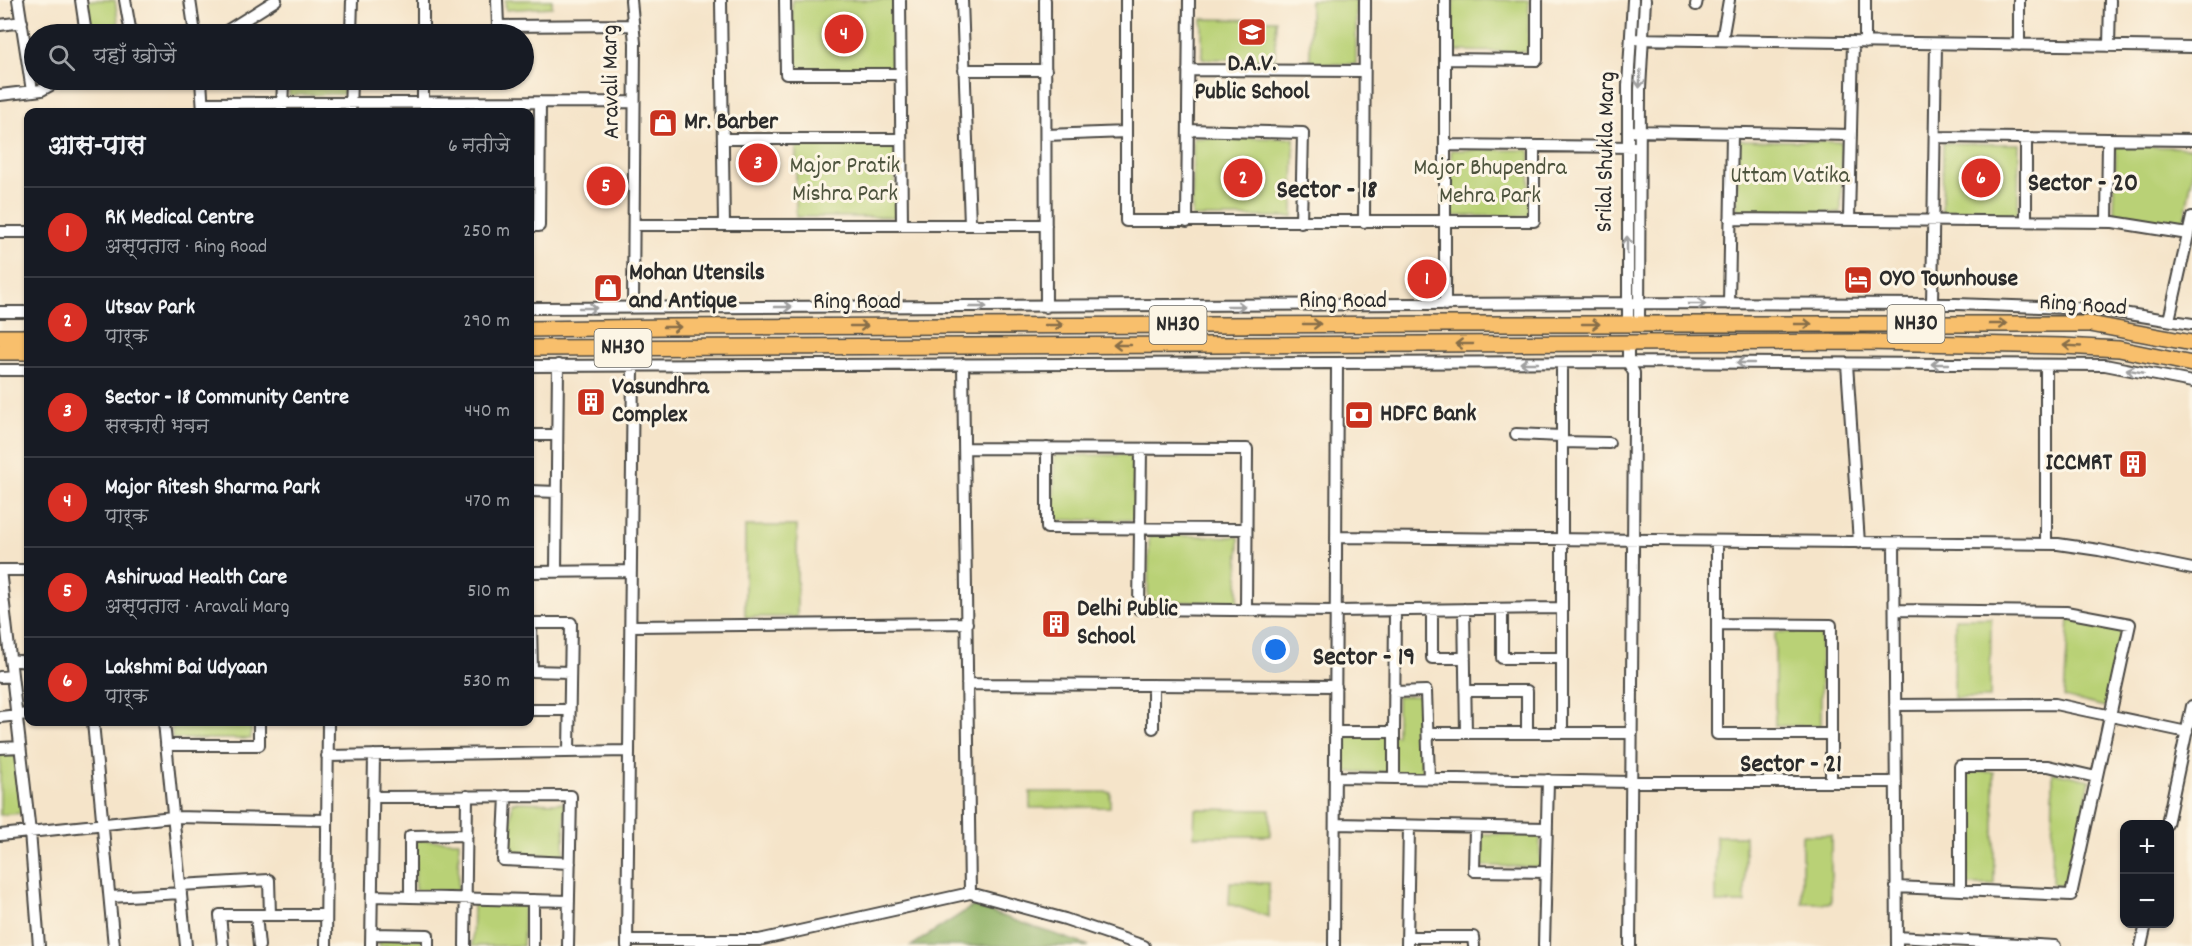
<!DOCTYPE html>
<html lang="hi">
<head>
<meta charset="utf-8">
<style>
	body { margin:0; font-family:Dekko,"Playpen Sans Deva",sans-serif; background:#20242c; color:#f1f3f6 }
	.controls { position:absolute; right:18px; bottom:18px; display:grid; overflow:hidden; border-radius:12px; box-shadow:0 2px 4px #0004 }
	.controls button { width:54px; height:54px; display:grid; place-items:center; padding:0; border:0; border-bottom:2px solid #363941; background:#171b24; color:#f1f3f6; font:30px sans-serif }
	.you { position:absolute; left:1276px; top:650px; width:21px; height:21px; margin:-15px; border:4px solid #fff; border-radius:50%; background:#1a73e8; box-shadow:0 0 0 9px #1a73e833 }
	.badge { display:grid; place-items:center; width:39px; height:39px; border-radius:50%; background:#d93025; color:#fff; font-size:20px; font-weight:700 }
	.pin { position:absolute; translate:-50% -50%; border:3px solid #fff; box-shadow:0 2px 6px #0006 }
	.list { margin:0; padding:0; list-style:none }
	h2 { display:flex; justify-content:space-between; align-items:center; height:78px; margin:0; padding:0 24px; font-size:26px }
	h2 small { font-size:20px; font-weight:400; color:#9ea1a6 }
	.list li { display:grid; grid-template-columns:39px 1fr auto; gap:18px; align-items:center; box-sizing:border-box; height:90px; padding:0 24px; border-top:2px solid #363941 }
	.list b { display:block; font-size:22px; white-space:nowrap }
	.list p { margin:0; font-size:20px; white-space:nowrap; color:#9ea1a6 }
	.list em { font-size:20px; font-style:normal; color:#9ea1a6 }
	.icon { flex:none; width:33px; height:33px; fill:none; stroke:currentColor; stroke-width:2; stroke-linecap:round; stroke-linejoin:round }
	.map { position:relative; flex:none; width:2192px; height:946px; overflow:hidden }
	.search { position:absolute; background:#171b24; box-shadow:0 2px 4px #0004; left:24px; top:24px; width:510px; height:66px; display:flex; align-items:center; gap:15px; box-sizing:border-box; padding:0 21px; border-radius:33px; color:#9ea1a6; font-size:22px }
	.panel { position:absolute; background:#171b24; box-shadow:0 2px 4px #0004; left:24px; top:108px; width:510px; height:618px; border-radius:12px }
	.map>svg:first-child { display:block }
	.green { fill:#b9d176; stroke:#727e50; stroke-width:1.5 }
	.forest { fill:#92b367; stroke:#5e6f49; stroke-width:1.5 }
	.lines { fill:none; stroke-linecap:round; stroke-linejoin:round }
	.minor-casing { stroke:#494743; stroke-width:14 }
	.highway-casing { stroke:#494743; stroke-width:18 }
	.minor { stroke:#fff; stroke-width:10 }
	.highway { stroke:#f8bf6c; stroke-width:15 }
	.oneway { stroke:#a0a0a0 }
	.oneway2 { stroke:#876e48 }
	.labels { text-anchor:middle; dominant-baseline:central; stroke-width:6; stroke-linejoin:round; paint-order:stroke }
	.shield { fill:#fcf5e5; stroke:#6a6863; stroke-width:1.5 }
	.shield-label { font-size:22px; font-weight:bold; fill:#2b2b2b }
	.poi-label { font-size:24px; font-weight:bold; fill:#2b2b2b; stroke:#fcf5e5; text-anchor:start }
	.street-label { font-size:24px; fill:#2b2b2b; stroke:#fcf5e5 }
	.park-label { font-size:24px; fill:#4e543e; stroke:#fcf5e5 }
	.neighbourhood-label { font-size:26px; font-weight:bold; fill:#2b2b2b; stroke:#fcf5e5 }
</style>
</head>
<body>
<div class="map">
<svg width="2192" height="946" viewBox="0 0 2192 946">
	<rect width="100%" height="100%" fill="#fcf5e5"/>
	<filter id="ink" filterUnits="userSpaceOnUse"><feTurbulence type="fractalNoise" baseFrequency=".0167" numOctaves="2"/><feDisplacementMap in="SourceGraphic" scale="12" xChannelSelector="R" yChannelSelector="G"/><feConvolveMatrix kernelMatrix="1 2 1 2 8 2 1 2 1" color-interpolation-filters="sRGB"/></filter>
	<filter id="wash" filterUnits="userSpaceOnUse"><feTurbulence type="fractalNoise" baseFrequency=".008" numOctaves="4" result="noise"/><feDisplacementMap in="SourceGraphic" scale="24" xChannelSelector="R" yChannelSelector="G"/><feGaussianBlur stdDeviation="1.35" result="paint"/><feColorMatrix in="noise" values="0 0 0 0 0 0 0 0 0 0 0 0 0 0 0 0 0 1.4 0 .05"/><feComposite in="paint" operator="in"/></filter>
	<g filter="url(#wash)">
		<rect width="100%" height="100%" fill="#f5e4c9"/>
		<path class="green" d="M 84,0 L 115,0 L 120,34 L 89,34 Z
			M 505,0 L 552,0 L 552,7 L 506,10 Z
			M 792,0 L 895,0 L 895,68 L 792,69 Z
			M 1310,0 L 1356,0 L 1356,64 L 1310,64 Z
			M 1453,0 L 1529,0 L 1528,52 L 1452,51 Z
			M 1202,19 L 1276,20 L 1275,59 L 1202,59 Z
			M 291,80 L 344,80 L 344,94 L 289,95 L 289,81 Z
			M 346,107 L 346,112 L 286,112 L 286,108 Z
			M 1193,138 L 1294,138 L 1293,217 L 1192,217 Z
			M 1738,140 L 1842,142 L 1841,213 L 1737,211 Z
			M 1943,143 L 2019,144 L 2018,214 L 1942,213 Z
			M 796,145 L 895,145 L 895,217 L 796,217 Z
			M 2116,145 L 2192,148 L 2192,178 L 2183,226 L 2114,215 Z
			M 1451,150 L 1530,150 L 1529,216 L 1451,216 Z
			M 1054,455 L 1134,455 L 1134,520 L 1054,520 Z
			M 745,526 L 797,526 L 797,617 L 745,617 Z
			M 1149,535 L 1239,537 L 1238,603 L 1148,601 Z
			M 1955,618 L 1991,618 L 1990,698 L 1954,698 Z
			M 2069,619 L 2122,629 L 2105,707 L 2064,697 Z
			M 1775,632 L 1821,632 L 1821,726 L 1775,726 Z
			M 1397,696 L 1423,696 L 1422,773 L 1343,772 L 1344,736 L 1397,735 Z
			M 172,722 L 251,722 L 251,739 L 172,739 Z
			M 16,753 L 22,813 L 0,815 L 0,755 Z
			M 1967,772 L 1994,772 L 1994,885 L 1967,885 Z
			M 2053,772 L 2090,780 L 2067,887 L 2052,885 Z
			M 1030,792 L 1110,792 L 1110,807 L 1030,808 Z
			M 512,802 L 565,803 L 564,855 L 510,854 Z
			M 1195,809 L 1270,810 L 1270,836 L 1194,836 Z
			M 1481,834 L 1540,835 L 1540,867 L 1480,866 Z
			M 1802,835 L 1831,835 L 1831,903 L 1802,903 Z
			M 1716,836 L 1745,836 L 1745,903 L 1716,903 Z
			M 416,840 L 459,841 L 458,891 L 415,890 Z
			M 1230,882 L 1269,883 L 1269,917 L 1229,904 Z
			M 473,904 L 524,905 L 523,946 L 472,946 Z
			M 379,938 L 422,939 L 422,946 L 379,946 Z"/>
		<path class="forest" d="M 973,906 L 1089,946 L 911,946 Z"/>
	</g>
	<g filter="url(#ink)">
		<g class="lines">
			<g class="minor-casing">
				<path id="minor" d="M 18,0 L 32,91
					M 81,0 L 86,34
					M 125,0 L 131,34
					M 190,0 L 195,34
					M 423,0 L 423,34
					M 497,0 L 498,26 L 633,25
					M 631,0 L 635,43 L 633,307
					M 721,0 L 724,225
					M 785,0 L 786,74 L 900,74
					M 900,0 L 902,225
					M 962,0 L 970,224
					M 1045,0 L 1046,307
					M 1126,0 L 1126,221 L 1534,221 L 1534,146
					M 2019,0 L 2019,45
					M 1696,5 L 1697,0
					M 0,25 L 22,22
					M 222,34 L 276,0
					M 351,34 L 352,0
					M 1631,39 L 2192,47
					M 1722,40 L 1729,0
					M 1865,43 L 1865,0
					M 2109,46 L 2110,0
					M 1445,59 L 1537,60 L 1537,0
					M 964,70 L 1046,70
					M 1188,70 L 1364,71
					M 201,80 L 203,112
					M 423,80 L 423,102
					M 0,95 L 42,90 L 60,80
					M 203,103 L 634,102
					M 282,112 L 283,80
					M 350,112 L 351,80
					M 1188,130 L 1303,133 L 1301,222
					M 1632,131 L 1851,135
					M 1046,135 L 1126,132
					M 1935,137 L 2192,140
					M 723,139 L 901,139
					M 1445,145 L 1634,147
					M 1730,219 L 2113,222 L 2188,234
					M 1849,220 L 1853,42
					M 2026,221 L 2026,138
					M 1187,222 L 1189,0
					M 1364,222 L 1365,0
					M 2107,222 L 2108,139
					M 634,225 L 1046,225
					M 530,226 L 539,226 L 540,102
					M 0,232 L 28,232
					M 1729,304 L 1732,133
					M 1932,304 L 1936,44
					M 1445,305 L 1445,0
					M 530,308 L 1639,303 L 1956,304 L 2097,309 L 2192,324
					M 0,312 L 28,312
					M 2169,320 L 2192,217
					M 1628,324 L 1628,86 L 1633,0
					M 1639,324 L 1640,89 L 1645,0
					M 1628,343 L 1628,362 L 1634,373 L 1634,419 L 1630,946
					M 963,364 L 970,893
					M 1847,364 L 1859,543
					M 530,366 L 1628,362 L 2105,365 L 2192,382
					M 0,370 L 28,370
					M 1516,434 L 1561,436
					M 530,435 L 557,435
					M 1562,442 L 1609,443
					M 964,448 L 1247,449 L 1246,610
					M 1047,448 L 1047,528 L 1246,529
					M 1141,449 L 1139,609 L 1336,611 L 1561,608
					M 530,491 L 557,492
					M 1336,537 L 2058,544 L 2099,550 L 2192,569
					M 1717,541 L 1717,734 L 1831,734
					M 1894,543 L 1897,946
					M 2046,544 L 2046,365
					M 0,570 L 30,832 L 39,946
					M 0,570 L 28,570
					M 530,572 L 631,571
					M 556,572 L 558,365
					M 1464,609 L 1466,733
					M 1502,609 L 1502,658 L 1561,658
					M 1432,610 L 1432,658 L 1465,658
					M 1895,610 L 2066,612 L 2130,624 L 2071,895 L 1896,887
					M 530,623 L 571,623 L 569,752
					M 531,623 L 532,671 L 570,672
					M 1717,624 L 1831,625 L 1831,782
					M 630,626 L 967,623
					M 10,660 L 28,662
					M 0,677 L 12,676
					M 967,684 L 1336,686
					M 1465,691 L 1527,691 L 1527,733
					M 1394,692 L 1426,691 L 1429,778
					M 1895,705 L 2055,704 L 2187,732
					M 530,710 L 569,710
					M 0,717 L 28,714
					M 93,722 L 114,946
					M 164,722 L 186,946
					M 1153,728 L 1153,685
					M 1335,732 L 1394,732 L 1395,610
					M 1394,732 L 1394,778
					M 1428,733 L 1632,733
					M 1562,733 L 1562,363
					M 166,745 L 259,745 L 259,722
					M 0,748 L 20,747
					M 327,756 L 629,751
					M 1335,777 L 1631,782 L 1896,782
					M 506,796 L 503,860 L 570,863
					M 373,797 L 571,796 L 568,946
					M 1335,824 L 1547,828
					M 2167,824 L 2192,706
					M 1475,827 L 1474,871 L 1546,872
					M 0,835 L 173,817 L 327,820
					M 180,885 L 269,880 L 270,915
					M 1960,889 L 1960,766 L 2048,766 L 2096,777
					M 372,896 L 569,901
					M 110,897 L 181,893
					M 410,897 L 410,836 L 467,835
					M 533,900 L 533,946
					M 256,915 L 259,946
					M 372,934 L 428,935 L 428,946
					M 1407,937 L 1473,937 L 1474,946
					M 1897,937 L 2055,946
					M 627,940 L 759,940 L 970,893 L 1065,919 L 1144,946
					M 223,946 L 220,915 L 326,915
					M 326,946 L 328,722
					M 371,946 L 374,755
					M 465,946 L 467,796
					M 627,946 L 633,365
					M 1334,946 L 1337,363
					M 1407,946 L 1409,826
					M 1544,946 L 1548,780
					M 2141,946 L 2146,924"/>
			</g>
			<g class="highway-casing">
				<path id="highway" d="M 530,329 L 669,327 L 1453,324 L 2090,324 L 2192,343
					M 0,337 L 28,337
					M 530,348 L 1864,342 L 2063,346 L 2119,349 L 2192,364
					M 0,352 L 28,352"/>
			</g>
			<use href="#minor" class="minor"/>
			<use href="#highway" class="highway"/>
		</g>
		<defs><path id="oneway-shaft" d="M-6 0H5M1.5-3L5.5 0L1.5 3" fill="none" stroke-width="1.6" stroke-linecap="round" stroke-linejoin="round" transform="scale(1.5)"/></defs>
		<g class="oneway">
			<use href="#oneway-shaft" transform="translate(1640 79) rotate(93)"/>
			<use href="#oneway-shaft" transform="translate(1627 245) rotate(-90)"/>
			<use href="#oneway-shaft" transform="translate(1697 304)"/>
			<use href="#oneway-shaft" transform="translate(1236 306)"/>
			<use href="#oneway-shaft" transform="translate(783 307)"/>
			<use href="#oneway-shaft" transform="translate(978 307)"/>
			<use href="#oneway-shaft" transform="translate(588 308)"/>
			<use href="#oneway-shaft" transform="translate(1529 363) rotate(180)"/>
			<use href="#oneway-shaft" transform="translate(1745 363) rotate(-180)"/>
			<use href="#oneway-shaft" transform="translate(1940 364) rotate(-180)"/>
			<use href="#oneway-shaft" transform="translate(2135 371) rotate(-169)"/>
		</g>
		<g class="oneway2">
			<use href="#oneway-shaft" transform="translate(1312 324)"/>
			<use href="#oneway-shaft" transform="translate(1591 324)"/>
			<use href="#oneway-shaft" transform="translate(1803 324)"/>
			<use href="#oneway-shaft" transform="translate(1998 324)"/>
			<use href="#oneway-shaft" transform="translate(1054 325)"/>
			<use href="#oneway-shaft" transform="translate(859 326)"/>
			<use href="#oneway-shaft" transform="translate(672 327)"/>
			<use href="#oneway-shaft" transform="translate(1464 344) rotate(180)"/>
			<use href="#oneway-shaft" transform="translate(1122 345) rotate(180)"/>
			<use href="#oneway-shaft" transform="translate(2072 346) rotate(-177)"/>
		</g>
	</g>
	<defs>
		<g id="school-square" transform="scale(1.5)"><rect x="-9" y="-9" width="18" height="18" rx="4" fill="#c8321e" stroke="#fcf5e5"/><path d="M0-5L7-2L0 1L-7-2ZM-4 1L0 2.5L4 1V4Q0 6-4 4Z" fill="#fff"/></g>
		<g id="shop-square" transform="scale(1.5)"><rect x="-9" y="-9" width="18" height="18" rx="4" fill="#c8321e" stroke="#fcf5e5"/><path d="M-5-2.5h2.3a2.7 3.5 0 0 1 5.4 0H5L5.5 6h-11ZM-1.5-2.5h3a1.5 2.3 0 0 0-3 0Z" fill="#fff"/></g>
		<g id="hotel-square" transform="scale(1.5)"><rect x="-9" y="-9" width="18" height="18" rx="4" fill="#c8321e" stroke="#fcf5e5"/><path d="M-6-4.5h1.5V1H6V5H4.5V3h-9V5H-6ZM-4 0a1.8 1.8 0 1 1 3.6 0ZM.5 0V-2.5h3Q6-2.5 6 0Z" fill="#fff"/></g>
		<g id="building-square" transform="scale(1.5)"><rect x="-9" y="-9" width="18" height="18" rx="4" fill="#c8321e" stroke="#fcf5e5"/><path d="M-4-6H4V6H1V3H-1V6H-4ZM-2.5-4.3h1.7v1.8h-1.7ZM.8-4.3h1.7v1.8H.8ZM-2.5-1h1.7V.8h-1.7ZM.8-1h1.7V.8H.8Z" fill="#fff"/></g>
		<g id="bank-square" transform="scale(1.5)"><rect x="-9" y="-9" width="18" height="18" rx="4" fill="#c8321e" stroke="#fcf5e5"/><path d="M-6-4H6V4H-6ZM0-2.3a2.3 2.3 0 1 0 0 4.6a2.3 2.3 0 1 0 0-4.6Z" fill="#fff"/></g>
	</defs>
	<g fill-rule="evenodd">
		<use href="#school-square" x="1252" y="32"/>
		<use href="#shop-square" x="663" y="123"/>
		<use href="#hotel-square" x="1858" y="280"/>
		<use href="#shop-square" x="608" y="288"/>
		<use href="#building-square" x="591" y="402"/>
		<use href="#bank-square" x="1359" y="415"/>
		<use href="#building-square" x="2133" y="464"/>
		<use href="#building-square" x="1056" y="624"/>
	</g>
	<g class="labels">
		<g class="shield">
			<rect x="1887.5" y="305" width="57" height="38" rx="4.5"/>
			<rect x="1149.5" y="306" width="57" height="38" rx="4.5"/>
			<rect x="594.5" y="329" width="57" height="38" rx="4.5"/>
		</g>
		<g class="shield-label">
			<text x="1916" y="324">NH30</text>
			<text x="1178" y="325">NH30</text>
			<text x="623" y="348">NH30</text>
		</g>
		<g class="poi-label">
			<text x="1252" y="65" text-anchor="middle">D.A.V.<tspan x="1252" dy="28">Public School</tspan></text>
			<text x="684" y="123">Mr. Barber</text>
			<text x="629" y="274">Mohan Utensils<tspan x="629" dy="28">and Antique</tspan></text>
			<text x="1879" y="280">OYO Townhouse</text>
			<text x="612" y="388">Vasundhra<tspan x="612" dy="28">Complex</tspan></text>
			<text x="1380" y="415">HDFC Bank</text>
			<text x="2112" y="464" text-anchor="end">ICCMRT</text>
			<text x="1077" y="610">Delhi Public<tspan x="1077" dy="28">School</tspan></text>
		</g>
		<g class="street-label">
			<text transform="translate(612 82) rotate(-91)">Aravali Marg</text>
			<text transform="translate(1607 152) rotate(-89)">Srilal Shukla Marg</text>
			<text x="1343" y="302">Ring Road</text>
			<text x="857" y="303">Ring Road</text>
			<text transform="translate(2083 306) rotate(4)">Ring Road</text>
		</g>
		<g class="park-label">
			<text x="845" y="167">Major Pratik<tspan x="845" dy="28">Mishra Park</tspan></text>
			<text x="1490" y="169">Major Bhupendra<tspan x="1490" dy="28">Mehra Park</tspan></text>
			<text x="1790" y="177">Uttam Vatika</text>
		</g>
		<g class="neighbourhood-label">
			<text x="2083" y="184">Sector - 20</text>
			<text x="1327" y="191">Sector - 18</text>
			<text x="1364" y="658">Sector - 19</text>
			<text x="1791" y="765">Sector - 21</text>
		</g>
	</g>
</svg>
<div class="controls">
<button>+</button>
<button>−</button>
</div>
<div class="you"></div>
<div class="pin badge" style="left:1427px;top:279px">1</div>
<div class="pin badge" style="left:1243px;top:178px">2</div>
<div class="pin badge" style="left:758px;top:163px">3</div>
<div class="pin badge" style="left:844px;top:34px">4</div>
<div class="pin badge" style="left:606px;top:186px">5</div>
<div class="pin badge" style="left:1981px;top:178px">6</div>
<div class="search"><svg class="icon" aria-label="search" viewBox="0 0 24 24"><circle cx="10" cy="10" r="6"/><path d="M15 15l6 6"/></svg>यहाँ खोजें</div>
<section class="panel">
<h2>आस-पास<small>6 नतीजे</small></h2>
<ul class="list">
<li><span class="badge">1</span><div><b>RK Medical Centre</b><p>अस्पताल · Ring Road</p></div><em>250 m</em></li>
<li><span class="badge">2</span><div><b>Utsav Park</b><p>पार्क</p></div><em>290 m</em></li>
<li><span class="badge">3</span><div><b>Sector - 18 Community Centre</b><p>सरकारी भवन</p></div><em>440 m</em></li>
<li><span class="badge">4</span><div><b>Major Ritesh Sharma Park</b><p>पार्क</p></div><em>470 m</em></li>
<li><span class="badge">5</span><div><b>Ashirwad Health Care</b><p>अस्पताल · Aravali Marg</p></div><em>510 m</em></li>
<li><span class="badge">6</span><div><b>Lakshmi Bai Udyaan</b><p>पार्क</p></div><em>530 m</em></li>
</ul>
</section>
</div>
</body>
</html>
